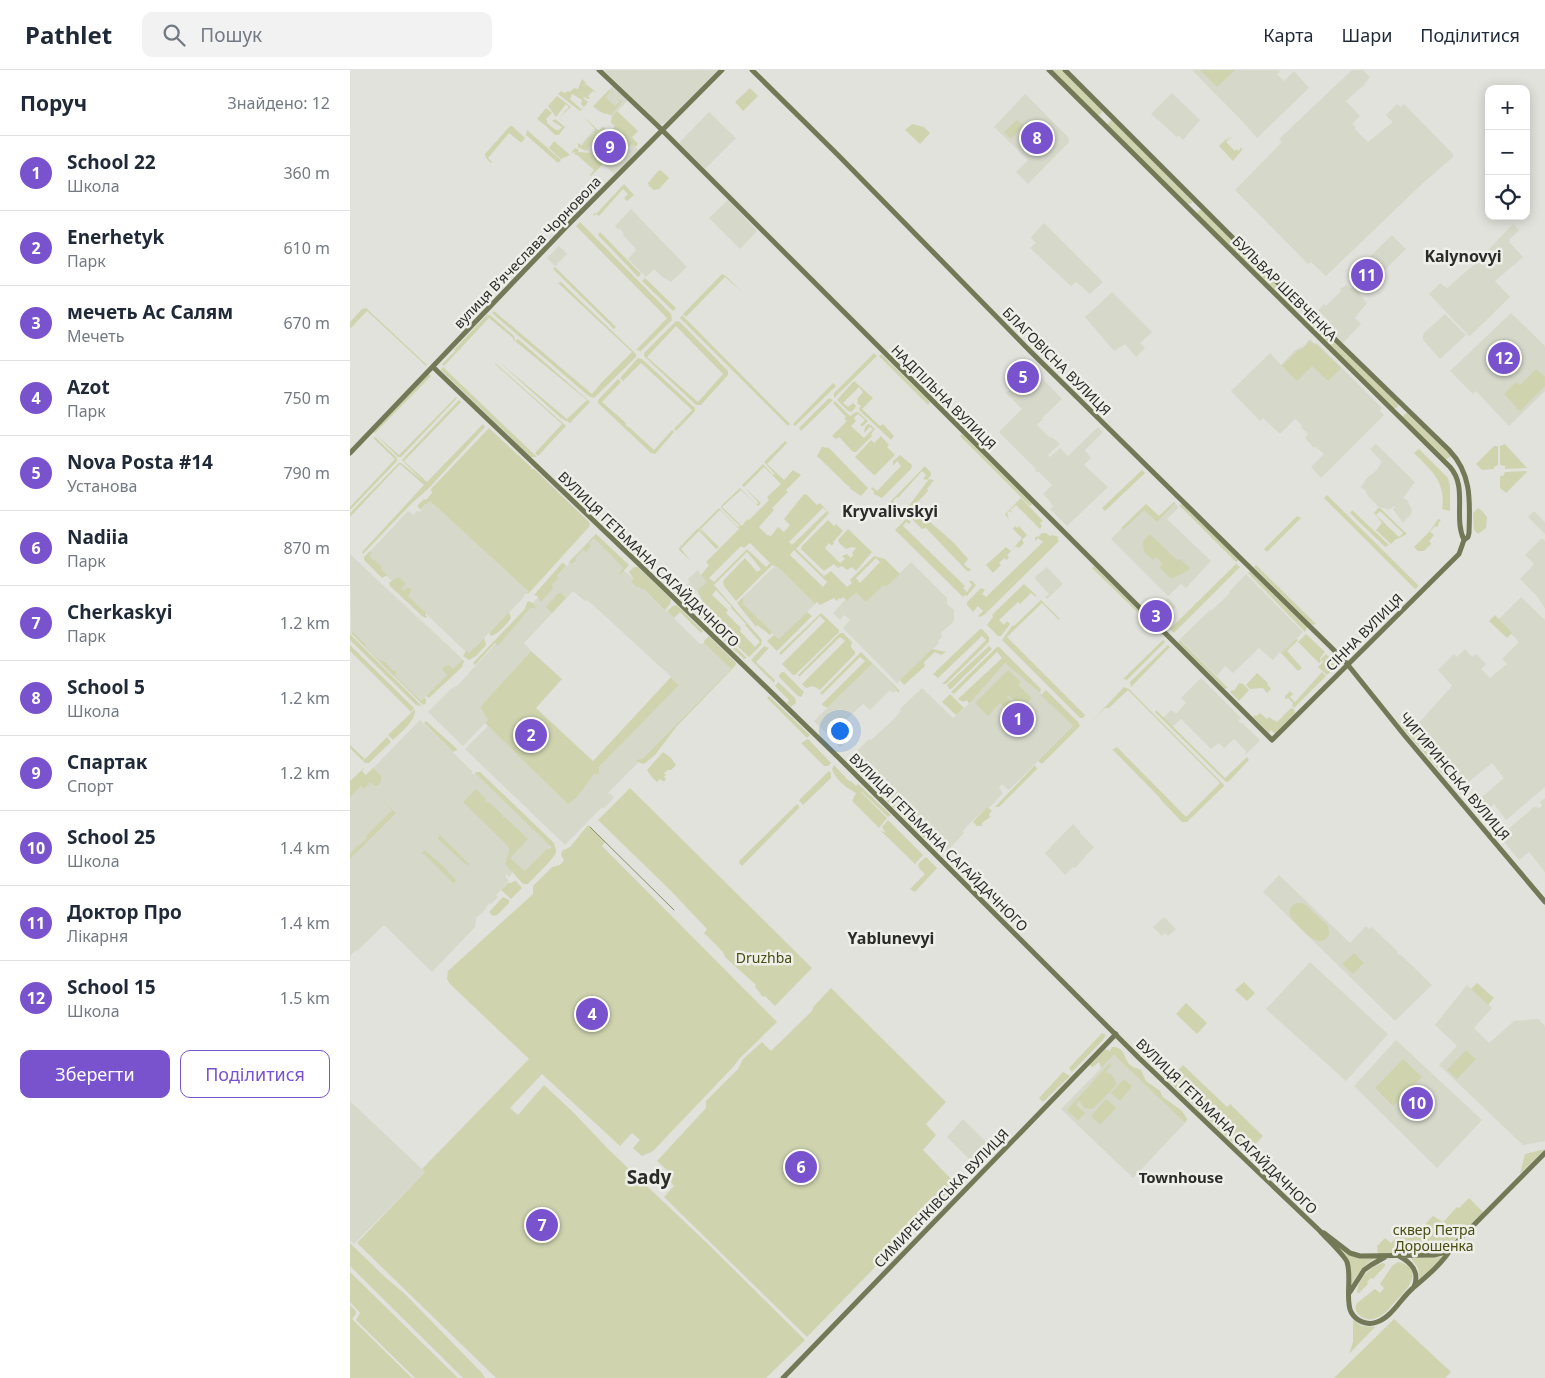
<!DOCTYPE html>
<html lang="uk">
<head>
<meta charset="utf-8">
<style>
	body { margin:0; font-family:"Noto Sans",sans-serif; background:#f2f2f3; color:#1f2937 }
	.controls { position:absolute; right:15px; top:15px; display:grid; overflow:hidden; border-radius:10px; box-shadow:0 2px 12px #0003 }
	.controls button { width:45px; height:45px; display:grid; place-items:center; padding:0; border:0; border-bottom:1px solid #e0e1e3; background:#fff; color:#1f2937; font:25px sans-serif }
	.you { position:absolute; left:489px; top:660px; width:18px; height:18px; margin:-12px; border:4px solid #fff; border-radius:50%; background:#1a73e8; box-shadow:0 0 0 8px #1a73e833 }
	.badge { display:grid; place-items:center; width:32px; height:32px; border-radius:50%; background:#7953cd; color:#fff; font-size:16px; font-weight:700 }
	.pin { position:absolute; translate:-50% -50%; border:2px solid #fff; box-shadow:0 1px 5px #0006 }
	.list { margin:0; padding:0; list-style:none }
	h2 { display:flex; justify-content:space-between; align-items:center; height:65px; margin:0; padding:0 20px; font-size:21px }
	h2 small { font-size:16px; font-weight:400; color:#747a83 }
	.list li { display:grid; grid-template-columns:32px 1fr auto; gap:15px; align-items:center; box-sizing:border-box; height:75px; padding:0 20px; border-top:1px solid #e0e1e3 }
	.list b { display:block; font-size:19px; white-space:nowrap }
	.list p { margin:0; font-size:16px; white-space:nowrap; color:#747a83 }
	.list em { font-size:16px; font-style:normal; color:#747a83 }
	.actions { display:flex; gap:10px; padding:15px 20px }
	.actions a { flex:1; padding:11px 0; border:1px solid #7953cd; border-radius:10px; text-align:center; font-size:18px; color:#7953cd }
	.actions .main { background:#7953cd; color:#fff }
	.icon { flex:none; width:28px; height:28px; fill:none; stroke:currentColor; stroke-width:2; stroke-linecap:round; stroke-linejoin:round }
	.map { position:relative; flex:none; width:1195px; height:1308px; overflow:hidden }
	header { display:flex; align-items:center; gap:30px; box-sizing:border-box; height:70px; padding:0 25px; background:#fff; border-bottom:1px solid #e0e1e3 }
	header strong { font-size:24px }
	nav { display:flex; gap:28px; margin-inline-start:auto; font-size:18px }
	.search { width:350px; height:45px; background:#f2f2f3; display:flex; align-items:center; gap:12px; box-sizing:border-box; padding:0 18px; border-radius:10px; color:#747a83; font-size:19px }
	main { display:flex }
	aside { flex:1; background:#fff }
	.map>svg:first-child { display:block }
	.built { fill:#d6d8ca }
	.green { fill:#cfd4af; fill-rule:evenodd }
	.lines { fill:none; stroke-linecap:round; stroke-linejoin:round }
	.stream { stroke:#878c67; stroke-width:1 }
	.secondary { stroke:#737857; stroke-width:5 }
	.labels { text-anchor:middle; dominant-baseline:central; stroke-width:5; stroke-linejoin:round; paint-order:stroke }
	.street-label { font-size:14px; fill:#2b2b29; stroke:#eeefe8 }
	.park-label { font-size:14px; fill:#484d11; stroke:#eeefe8 }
	.neighbourhood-label { font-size:15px; font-weight:bold; fill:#2b2b29; stroke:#eeefe8 }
	.quarter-label { font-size:16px; font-weight:bold; fill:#2b2b29; stroke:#eeefe8 }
	.district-label { font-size:19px; font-weight:bold; fill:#2b2b29; stroke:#eeefe8 }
</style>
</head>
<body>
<header>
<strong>Pathlet</strong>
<div class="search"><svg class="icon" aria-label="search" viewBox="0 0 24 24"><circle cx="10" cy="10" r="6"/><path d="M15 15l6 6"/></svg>Пошук</div>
<nav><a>Карта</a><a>Шари</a><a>Поділитися</a></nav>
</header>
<main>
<aside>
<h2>Поруч<small>Знайдено: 12</small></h2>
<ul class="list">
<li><span class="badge">1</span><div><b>School 22</b><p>Школа</p></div><em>360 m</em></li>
<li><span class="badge">2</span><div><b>Enerhetyk</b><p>Парк</p></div><em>610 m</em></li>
<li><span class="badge">3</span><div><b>мечеть Ас Салям</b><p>Мечеть</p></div><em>670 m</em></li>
<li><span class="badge">4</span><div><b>Azot</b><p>Парк</p></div><em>750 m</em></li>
<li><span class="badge">5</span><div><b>Nova Posta #14</b><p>Установа</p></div><em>790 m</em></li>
<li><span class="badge">6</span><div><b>Nadiia</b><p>Парк</p></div><em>870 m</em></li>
<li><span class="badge">7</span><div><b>Cherkaskyi</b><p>Парк</p></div><em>1.2 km</em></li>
<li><span class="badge">8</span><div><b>School 5</b><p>Школа</p></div><em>1.2 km</em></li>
<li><span class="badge">9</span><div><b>Спартак</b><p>Спорт</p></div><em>1.2 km</em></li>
<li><span class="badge">10</span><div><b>School 25</b><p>Школа</p></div><em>1.4 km</em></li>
<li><span class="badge">11</span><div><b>Доктор Про</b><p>Лікарня</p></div><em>1.4 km</em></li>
<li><span class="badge">12</span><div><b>School 15</b><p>Школа</p></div><em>1.5 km</em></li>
</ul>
<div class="actions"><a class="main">Зберегти</a><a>Поділитися</a></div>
</aside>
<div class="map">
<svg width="1195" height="1308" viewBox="0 0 1195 1308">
	<rect width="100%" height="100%" fill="#e1e2db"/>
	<path class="built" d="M 254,0 L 368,0 L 315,53 L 311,54 L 308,53 Z
		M 842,0 L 928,0 L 930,2 L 927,4 L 934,11 L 944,1 L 959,18 L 907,68 L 892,51 Z
		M 1002,0 L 1013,0 L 1020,7 L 1013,16 L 996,31 L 1010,46 L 1002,54 L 1006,57 L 1005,59 L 1018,72 L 1043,52 L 1036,46 L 1037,44 L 1047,34 L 1051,37 L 1054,34 L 1103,84 L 1103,87 L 1073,113 L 976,206 L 961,192 L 958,194 L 885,120 L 932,72 L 929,69 Z
		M 263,16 L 277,31 L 262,47 L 260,44 L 253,43 L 248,41 L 243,37 Z
		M 822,23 L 850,50 L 833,70 L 828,65 L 827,67 L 801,44 Z
		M 675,24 L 718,67 L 719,72 L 678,114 L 666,102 L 678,90 L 644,57 Z
		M 359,42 L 386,68 L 355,99 L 329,73 Z
		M 252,57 L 254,57 L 277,79 L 279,79 L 283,75 L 288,80 L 264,104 L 231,75 L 245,58 L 249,61 Z
		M 378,130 L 407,161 L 390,179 L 359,148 Z
		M 281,139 L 337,197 L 321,212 L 311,206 L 304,199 L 296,207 L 278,189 L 286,180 L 285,178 L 273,165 L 274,164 L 270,159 L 268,160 L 265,156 Z
		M 694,153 L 753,212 L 740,224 L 726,212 L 721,216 L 680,178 L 686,173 L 681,168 L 682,166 Z
		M 1163,154 L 1169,160 L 1160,169 L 1159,172 L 1173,187 L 1145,211 L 1160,227 L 1120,266 L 1119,266 L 1079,224 L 1090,213 L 1097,218 L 1127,192 Z
		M 1042,165 L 1056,179 L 1013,221 L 999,207 Z
		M 209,176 L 217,184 L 205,196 L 197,188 Z
		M 996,215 L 1000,219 L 1003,216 L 1017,233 L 1005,248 L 1011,254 L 992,274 L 982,263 L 984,260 L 981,253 L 968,240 L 974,234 L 976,236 L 991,221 L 990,219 Z
		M 762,222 L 802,262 L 790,273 L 795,278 L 786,287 L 775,274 L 764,281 L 735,247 Z
		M 1161,243 L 1195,276 L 1195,321 L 1159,356 L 1126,321 L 1123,324 L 1100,301 Z
		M 1095,244 L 1116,265 L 1090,289 L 1073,270 L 1073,266 L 1074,263 Z
		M 960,269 L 965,274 L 967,273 L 1032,338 L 1030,341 L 1034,345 L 971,408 L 961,397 L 974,384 L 966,377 L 964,378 L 955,368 L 958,364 L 951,357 L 952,356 L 949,352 L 945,349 L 930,364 L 913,348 L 910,351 L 881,321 L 920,283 L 931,295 L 945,280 L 951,277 L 952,278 Z
		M 681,297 L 712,329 L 692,348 L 693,349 L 687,355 L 699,367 L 703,368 L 710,374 L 698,385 L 700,387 L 710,378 L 718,386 L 748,357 L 753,362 L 735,380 L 741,388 L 734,395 L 758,417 L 717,456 L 700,439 L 703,437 L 700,431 L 693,424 L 702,415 L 689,402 L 686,402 L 685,398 L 649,362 L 672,339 L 656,323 Z
		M 1026,374 L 1065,412 L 1053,428 L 1057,430 L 1062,440 L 1061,444 L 1053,453 L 1043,439 L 1045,437 L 1044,436 L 1039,440 L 1029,437 L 1018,426 L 1015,420 L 1011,417 L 1017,408 L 1027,400 L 1032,392 L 1020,379 Z
		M 80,431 L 179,522 L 175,524 L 174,527 L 118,584 L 16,486 L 58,441 L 64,445 L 67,441 L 69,442 L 71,441 L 74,437 L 73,436 Z
		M 824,432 L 829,437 L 817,449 L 861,491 L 836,518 L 831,514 L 818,526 L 761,469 L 796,434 L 809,446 Z
		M 1184,441 L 1195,452 L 1195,464 L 1178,447 Z
		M 243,467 L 274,499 L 274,501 L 284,509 L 348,572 L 350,574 L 354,573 L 381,599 L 257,724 L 260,723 L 264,727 L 260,732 L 254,738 L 251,738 L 215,775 L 115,679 L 138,656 L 163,680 L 225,727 L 244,704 L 249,704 L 249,697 L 329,614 L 242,534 L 236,530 L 235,531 L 223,521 L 174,573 L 181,581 L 130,637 L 138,650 L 113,676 L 78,642 L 101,619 L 108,615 Z
		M 1192,468 L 1195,471 L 1195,539 L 1187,526 L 1170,509 L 1184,494 L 1175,485 Z
		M 0,484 L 112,590 L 71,631 L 45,605 L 43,606 L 1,563 Z
		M 561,492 L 597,528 L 597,534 L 604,540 L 604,551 L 591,563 L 592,567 L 588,571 L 589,573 L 547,613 L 493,558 L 500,550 L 494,545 L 490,550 L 483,543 L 495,530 L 500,529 L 506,523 L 516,532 L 533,516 L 537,516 Z
		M 424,497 L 430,499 L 465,534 L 429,570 L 393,534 L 393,527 Z
		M 697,497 L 713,514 L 697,529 L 695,527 L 699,524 L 686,510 L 685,507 Z
		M 348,500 L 351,505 L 358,512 L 347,521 L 345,520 L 346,522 L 338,529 L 330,520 L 339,513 L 340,513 L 338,509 Z
		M 896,504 L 953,562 L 934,581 L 930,582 L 923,590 L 909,578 L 883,603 L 875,596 L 867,606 L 830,569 L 860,540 L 862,540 L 879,524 L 879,522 Z
		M 1171,527 L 1195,550 L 1195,717 L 1156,750 L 1144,734 L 1140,738 L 1136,737 L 1132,727 L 1154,708 L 1142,693 L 1117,713 L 1067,655 L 1102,616 L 1088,600 L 1104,584 L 1107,587 L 1115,579 L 1122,587 L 1126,584 L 1136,594 L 1131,599 L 1140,608 L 1157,594 L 1152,589 L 1169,572 L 1148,550 Z
		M 818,528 L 826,537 L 812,551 L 802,543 Z
		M 655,593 L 690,623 L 723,656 L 659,720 L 652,714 L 649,718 L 653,723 L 639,738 L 637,737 L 617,756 L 613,761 L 614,763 L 596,782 L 500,688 L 519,669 L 521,670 L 541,652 L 551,641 L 550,639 L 572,618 L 603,648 L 619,634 Z
		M 522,594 L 548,619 L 543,623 L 540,620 L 520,640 L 513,634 L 493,652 L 498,657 L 495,660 L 502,666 L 490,677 L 464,651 Z
		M 851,608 L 891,648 L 888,652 L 892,653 L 909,669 L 909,672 L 895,685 L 896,681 L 884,669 L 874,678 L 869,673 L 861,679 L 831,649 L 822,657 L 813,648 L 821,640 L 826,644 L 836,633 L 831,628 Z
		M 70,650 L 122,701 L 122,703 L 124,705 L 126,704 L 200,776 L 175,802 L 163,802 L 159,807 L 157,804 L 155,806 L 159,811 L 146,825 L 148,827 L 141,834 L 140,833 L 135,838 L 136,839 L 126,848 L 125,857 L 82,902 L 34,855 L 7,881 L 6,880 L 1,885 L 0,884 L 0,722 Z
		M 1195,728 L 1195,802 L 1179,782 L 1169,790 L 1151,768 L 1154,763 L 1184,737 L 1190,738 L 1192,736 L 1190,732 Z
		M 723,754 L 730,761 L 730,763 L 744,777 L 725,798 L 723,797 L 715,805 L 695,783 Z
		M 929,805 L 1000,873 L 1016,856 L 1019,859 L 1022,857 L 1047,881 L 1048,885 L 1050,884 L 1082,915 L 1045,951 L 913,822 Z
		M 814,847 L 826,859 L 818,866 L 815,863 L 812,866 L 803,857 Z
		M 960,892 L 1038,964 L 996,1011 L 916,939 Z
		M 1117,915 L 1142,938 L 1124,958 L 1139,973 L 1164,951 L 1188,949 L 1195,956 L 1195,1071 L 1173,1075 L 1089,995 L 1107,976 L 1085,955 Z
		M 1046,970 L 1132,1050 L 1087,1098 L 1004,1016 Z
		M 764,985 L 835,1053 L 783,1108 L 711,1039 Z
		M 0,1031 L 75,1102 L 4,1174 L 0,1170 Z
		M 613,1049 L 640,1076 L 623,1093 L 597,1067 Z"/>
	<path class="green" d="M 702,0 L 712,0 L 752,40 L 752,43 L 748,45 Z
		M 850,0 L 885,0 L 867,17 Z
		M 232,9 L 236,13 L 232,17 L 236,14 L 247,23 L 243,21 L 238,26 L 240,28 L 238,29 L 234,27 L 233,28 L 238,32 L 234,37 L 231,34 L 232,30 L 222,24 L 220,29 L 231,39 L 234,37 L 230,41 L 208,24 L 211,21 L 215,23 L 218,21 L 220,22 L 224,18 L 228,19 Z
		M 400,18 L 408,26 L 393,41 L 385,32 Z
		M 259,20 L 264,24 L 260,22 L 255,27 L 265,36 L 270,32 L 267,28 L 272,32 L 261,45 L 253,43 L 243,36 Z
		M 207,26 L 221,37 L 210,47 L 219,37 L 216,34 L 206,47 L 198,36 Z
		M 196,38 L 202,43 L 196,49 L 198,52 L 197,53 L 206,60 L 209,60 L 212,57 L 202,51 L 205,49 L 215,57 L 209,65 L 205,65 L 196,56 L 187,49 Z
		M 267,41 L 288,61 L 282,67 L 288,74 L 285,77 L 283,75 L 279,77 L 275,73 L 271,75 L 260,64 L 264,66 L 266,64 L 262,60 L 265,56 L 261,53 C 261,47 263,45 267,41 Z
		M 232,45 L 249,61 L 252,57 L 255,59 L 247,63 L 247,66 L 236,81 L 228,77 L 228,73 L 232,76 L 238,67 L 244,64 L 245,59 Z
		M 667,50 L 674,57 L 661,69 L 654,62 Z
		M 761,50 L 763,51 L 842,131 L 842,133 L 838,134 L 758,56 L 758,54 Z
		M 562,54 L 574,57 L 580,63 L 570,74 L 555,60 Z
		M 160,56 L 162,56 L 175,68 L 172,72 L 170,72 L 159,63 L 138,88 L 142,92 L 141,93 L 136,88 L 135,84 Z
		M 177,60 L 211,90 L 208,93 L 176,65 Z
		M 881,64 L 875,71 L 883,66 L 876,72 L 885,81 L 887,79 L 889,81 L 888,82 L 889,82 L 889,81 L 891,77 L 892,80 L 883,91 L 869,76 Z
		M 204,71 L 220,85 L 211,89 L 199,78 Z
		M 225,78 L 229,80 L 228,82 L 241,83 L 253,94 L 241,106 L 240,105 L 244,100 L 227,85 L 224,84 L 226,82 L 221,83 Z
		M 309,100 L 312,101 L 319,108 L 309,119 L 304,120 L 299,116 L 298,113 Z
		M 274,114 L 284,125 L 277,131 L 274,128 L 278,124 L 273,119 L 249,146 L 246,144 L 244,146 L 243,144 L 245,143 L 247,143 Z
		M 850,140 L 852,140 L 949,237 L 945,241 L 848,145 L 847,143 Z
		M 230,152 L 321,244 L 317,248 L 226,156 Z
		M 250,162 L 291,204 L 288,207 L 249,166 L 248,165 Z
		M 205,197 L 266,257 L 264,259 L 203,199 Z
		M 372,204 L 376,206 L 392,222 L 375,207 L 336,247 L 333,244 Z
		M 295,208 L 326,238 L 323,241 L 292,211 Z
		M 211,212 L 286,284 L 286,287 L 244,328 L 240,327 L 142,243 L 144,241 L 242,324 L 252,312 L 282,282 L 208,213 Z
		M 16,238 L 77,295 L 76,296 L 17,241 L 0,259 L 0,252 L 12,239 Z
		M 321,244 L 322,250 L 291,281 L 286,280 Z
		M 137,245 L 140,245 L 164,266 L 165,270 L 163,271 L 163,268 L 139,248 L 94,296 L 92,294 L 105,281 L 104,280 Z
		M 332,245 L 440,354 L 438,356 L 330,248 Z
		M 955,245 L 957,245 L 1048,333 L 1048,337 L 1043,339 L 954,250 L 953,248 Z
		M 326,251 L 330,252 L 378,301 L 378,305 L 351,335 L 346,335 L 294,286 L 294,283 ZM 326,256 L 373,304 L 348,332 L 297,287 Z
		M 168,269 L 239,331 L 240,332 L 220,353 L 211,348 L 148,291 L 217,349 L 237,330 L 165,271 Z
		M 960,271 L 965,275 L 966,274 L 991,298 L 978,311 L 962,296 L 947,311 L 932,296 L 949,279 L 950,281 Z
		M 524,283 L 527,286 L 484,328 L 484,323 Z
		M 531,284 L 580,332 L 578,335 L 529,286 Z
		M 288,288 L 292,289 L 345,338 L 345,341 L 326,361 L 324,359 L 342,340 L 291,293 L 273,311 L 270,308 Z
		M 145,294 L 145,293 L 216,356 L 188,386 L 185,383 L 212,354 Z
		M 93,297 L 187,387 L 181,387 L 91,300 Z
		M 1186,299 L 1195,307 L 1195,316 L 1170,341 L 1154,324 L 1166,312 L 1170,315 Z
		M 79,304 L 81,306 L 25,363 L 23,362 Z
		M 268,309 L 271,312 L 252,332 L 276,353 L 275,354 L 278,357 L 279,357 L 304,380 L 322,360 L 324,362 L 305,384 L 301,383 L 248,333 L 248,330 Z
		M 504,311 L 523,328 L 512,339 L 530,356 L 533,354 L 544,366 L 541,370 L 510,341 L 509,338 L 511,336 L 507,333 L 508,331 L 507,329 L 513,322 L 509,317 L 493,333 L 498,337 L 503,333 L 506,336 L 502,342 L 498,341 L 487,330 Z
		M 483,313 L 486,316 L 445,356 L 443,354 Z
		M 106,327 L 107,328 L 51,387 L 48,387 L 26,365 L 49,385 Z
		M 479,328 L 483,330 L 451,361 L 449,358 Z
		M 109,330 L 111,332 L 54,391 L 77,412 L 133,354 L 135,357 L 78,419 L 62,433 L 13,484 L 12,482 L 74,415 L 50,394 L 0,447 L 0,443 L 49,393 L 51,393 L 72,410 L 52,390 Z
		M 485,331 L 500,346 L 506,342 L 508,342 L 518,351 L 513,356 L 511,356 L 510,355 L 515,350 L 508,344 L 504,348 L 506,351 L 501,356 L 514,368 L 523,359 L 520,357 L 514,363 L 515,357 L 518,354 L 521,355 L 525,359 L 521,364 L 522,366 L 506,382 L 503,382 L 489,367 L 486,369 L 482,366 L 497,351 L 494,349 L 496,347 L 483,333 Z
		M 1056,343 L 1057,343 L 1100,384 L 1100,387 L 1097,389 L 1095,389 L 1052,347 Z
		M 139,358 L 181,397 L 181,399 L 184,399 L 240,453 L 239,457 L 178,524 L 176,523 L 179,522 L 80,431 L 76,435 L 75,434 L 71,440 L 68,437 L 68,435 L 74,429 L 76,430 L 82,423 L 81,419 Z
		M 612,364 L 682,434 L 680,436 L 610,366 Z
		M 531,366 L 539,375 L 537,377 L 545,385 L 526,404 L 524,405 L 505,387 L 521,370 L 524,373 Z
		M 25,367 L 47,388 L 47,391 L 0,440 L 0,437 L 45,389 L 23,368 Z
		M 435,371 L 437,373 L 417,394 L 434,410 L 443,400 L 451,405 L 436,420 L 438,422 L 422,438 L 424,440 L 409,457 L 417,465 L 421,466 L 428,457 L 434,462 L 440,455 L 434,449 L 454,424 L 457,425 L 467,435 L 470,433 L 479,443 L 446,479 L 474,506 L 481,501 L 497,517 L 502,513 L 500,510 L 524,486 L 535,489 L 550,504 L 537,516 L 533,516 L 516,532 L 506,523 L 497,531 L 493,527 L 491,529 L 489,528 L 487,531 L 484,528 L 470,535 L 467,532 L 465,534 L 430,499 L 422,495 L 386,531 L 374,516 L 373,511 L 395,488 L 407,502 L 411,499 L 397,482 L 364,515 L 412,570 L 411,575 L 399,587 L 349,540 L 352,538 L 379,565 L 383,562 L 353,532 L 347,521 L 357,512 L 351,505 L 359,495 L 356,492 L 389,459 L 370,440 L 351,459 L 369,477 L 366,479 L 349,461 L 331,479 L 341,491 L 329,480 L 329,478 L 348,458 L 362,472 L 349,458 L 369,438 L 388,457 L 390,456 L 371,438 L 371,436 L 390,418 L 406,434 L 409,433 L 392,415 L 413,394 L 423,405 L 425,404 L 414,392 ZM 414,397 L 431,414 L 417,427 L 419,430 L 399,450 L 397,449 L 392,456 L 372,437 L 391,420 L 408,436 L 411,433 L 394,417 ZM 473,438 L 477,441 L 442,475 L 439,472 ZM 400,473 L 420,493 L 416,497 L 397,479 L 364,512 L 359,508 L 391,476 L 394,478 ZM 444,480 L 477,512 L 473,517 L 440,485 ZM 526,488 L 530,492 L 510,513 L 506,508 ZM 366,520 L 381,536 L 381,538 L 396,554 L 395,555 L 410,572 L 405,577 L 390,561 L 391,558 L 376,543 L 378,540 L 362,525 Z
		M 1155,374 L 1177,398 L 1176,398 L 1155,399 L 1155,396 L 1150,395 L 1150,376 Z
		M 1144,376 L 1148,376 L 1148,395 L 1144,397 L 1144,399 L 1132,400 L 1126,394 Z
		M 472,377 L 479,378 L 518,418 L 511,426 L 499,418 L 500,416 L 498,416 L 467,386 Z
		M 1069,379 L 1098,408 L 1100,416 L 1100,441 L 1092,439 C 1096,412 1082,401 1064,383 Z
		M 550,385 L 562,395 L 561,399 L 532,428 L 524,424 L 524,421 L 521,419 L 522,417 L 527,421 L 551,396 L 547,391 L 543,396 L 543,391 Z
		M 575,396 L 581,403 L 581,405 L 577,410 L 573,409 L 576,405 L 572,401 L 548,428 L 547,427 L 543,431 L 545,433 L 544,435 L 540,432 Z
		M 792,400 L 795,403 L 755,441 L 752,438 Z
		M 1176,401 L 1177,402 L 1156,423 L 1150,418 L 1150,406 L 1153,406 L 1155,402 Z
		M 579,409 L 584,410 L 577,419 L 578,421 L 563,437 L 603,472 L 618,489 L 614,494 L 618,498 L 619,498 L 621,500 L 619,501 L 617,501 L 576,458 L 572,459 L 560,447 L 563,439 L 561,438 L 558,440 L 558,437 Z
		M 977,425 L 1069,516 L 1065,519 L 974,428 Z
		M 671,428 L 693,451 L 690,453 L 692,456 L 690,459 L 666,435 L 660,440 L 663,443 L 659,441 L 657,443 L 659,450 L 655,444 Z
		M 824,432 L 825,433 L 807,452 L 794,440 L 774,459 L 771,458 L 796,434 L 809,446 Z
		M 832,434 L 889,490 L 886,492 L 829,435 Z
		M 1029,437 L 1057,464 L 1045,470 L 1041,474 L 1026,460 L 1032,453 L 1024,443 ZM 1030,441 L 1053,463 L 1049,467 L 1026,445 Z
		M 1128,438 L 1131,440 L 1137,447 L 1136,458 L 1128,464 L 1124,460 L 1123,443 Z
		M 1002,440 L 1039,475 L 1035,477 L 1000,443 Z
		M 947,446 L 951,448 L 917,482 L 914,479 Z
		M 556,449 L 559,450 L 561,452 L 559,454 L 556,452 L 553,456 L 615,516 L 613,518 L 617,522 L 622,515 L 619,511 L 622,511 L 626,515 L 617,526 L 615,525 L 613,527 L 545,460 Z
		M 1088,449 L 1091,450 L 1088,453 L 1089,454 L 1087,457 L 1085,456 L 1080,462 L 1084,465 L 1079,471 L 1082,475 L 1081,474 L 1074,481 L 1068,481 L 1064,477 L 1080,461 Z
		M 478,450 L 484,456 L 486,454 L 493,461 L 483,472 L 484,473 L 482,476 L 479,473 L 475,478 L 490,493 L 495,489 L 492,486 L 497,484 L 501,488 L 503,485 L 502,483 L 506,478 L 502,477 L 496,479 L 489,473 L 488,470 L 498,459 L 522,482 L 506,501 L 502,497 L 497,500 L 492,496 L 488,498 L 484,494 L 474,501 L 451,479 L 452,476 Z
		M 665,456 L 667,458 L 669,456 L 677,465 L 672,470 L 674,473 L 669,478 L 666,476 L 657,485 L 659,487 L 657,490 L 654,488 L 649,493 L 651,495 L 643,503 L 636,495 L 656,477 L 661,481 L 672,468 L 663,459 Z
		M 692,463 L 696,463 L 700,466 L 702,465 L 709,467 L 707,469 L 709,471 L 634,545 L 629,547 L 628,546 L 699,477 L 633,541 L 628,536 L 623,542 L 617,535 L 617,532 L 631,518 L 635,520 L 632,524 L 636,527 L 693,472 L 688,468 L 685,471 L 685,468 L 687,466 L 688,467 Z
		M 246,464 L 279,495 L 270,505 L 269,504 L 273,498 L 244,468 L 239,473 L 241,476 L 236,482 L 233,479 L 225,488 L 226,490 L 222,494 L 219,492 Z
		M 800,464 L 827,490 L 830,489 L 840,498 L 839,500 L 824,508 L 820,508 L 810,498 L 812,493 L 806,487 L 803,490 L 794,482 L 793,471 Z
		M 20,481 L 22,483 L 19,485 L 23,490 L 24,490 L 32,497 L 31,499 L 37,505 L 32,508 L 14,490 L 14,487 Z
		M 212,493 L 215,494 L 216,496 L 207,506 L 209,508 L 202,514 L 203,518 L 191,532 L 187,526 L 184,525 Z
		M 886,494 L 890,497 L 824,563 L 820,559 Z
		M 906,495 L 966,554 L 962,555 L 904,497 Z
		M 744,496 L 813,565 L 812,566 L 742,498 Z
		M 284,497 L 288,497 L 321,529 L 320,534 L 315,540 L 294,519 L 293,520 L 289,517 L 287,517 L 281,512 L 284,509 L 279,502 Z
		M 900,501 L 957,557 L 955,562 L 898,503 Z
		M 46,508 L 50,508 L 56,514 L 51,518 L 54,521 L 58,517 L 62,520 L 60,522 L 60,523 L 58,526 L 76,543 L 75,544 L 77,547 L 75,548 L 72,546 L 40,516 L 39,513 Z
		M 31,512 L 114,591 L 112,597 L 79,628 L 76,626 L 97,605 L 92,599 L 96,595 L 97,596 L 99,595 L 103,599 L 112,590 Z
		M 674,514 L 686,525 L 686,527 L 681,523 L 670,534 L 668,532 L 649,550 L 654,555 L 657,551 L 660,554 L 651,566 L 648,566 L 637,555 L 643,547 L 642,545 Z
		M 208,523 L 211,523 L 216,528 L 202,543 L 196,537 Z
		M 393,527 L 393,534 L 422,562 L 420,565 L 407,555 L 406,557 L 387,533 Z
		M 691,530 L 710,549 L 709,550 L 692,533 L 657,567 L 735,645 L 733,648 L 730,648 L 652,570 L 662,556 L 665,555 Z
		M 178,531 L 183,533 L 186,538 L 180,538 L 148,576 L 145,573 L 125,595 L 123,593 L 174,540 Z
		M 327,535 L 353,561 L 351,563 L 330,542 L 324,548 L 317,541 L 323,536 Z
		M 348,541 L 397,588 L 394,589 L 348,545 Z
		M 159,542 L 161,548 C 156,555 149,563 141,566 L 139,563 Z
		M 457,542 L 462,546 L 427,581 L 417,571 L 424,565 L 429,569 Z
		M 471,543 L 489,560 L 489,562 L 445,605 L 443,605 L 432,594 L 475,551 L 470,546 L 431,585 L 429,583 Z
		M 1145,545 L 1162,563 L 1157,568 L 1139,551 Z
		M 630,559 L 632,559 L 639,567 L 639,572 L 596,614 L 592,614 L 636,570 L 632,566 L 588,608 L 583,604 Z
		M 3,562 L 16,575 L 15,576 C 20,581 28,591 35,592 L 42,600 L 47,602 L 45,605 L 71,631 L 74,628 L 76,629 L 76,633 L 73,635 L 1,563 Z
		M 490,563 L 493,563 L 502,572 L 501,577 L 505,582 L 505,584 L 470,620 L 463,616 L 456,618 L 452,614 L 495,571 L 490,567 L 449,607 L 448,605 Z
		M 0,564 L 72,636 L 66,635 L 0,570 Z
		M 956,564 L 975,582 L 970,588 L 971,592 L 969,593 L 948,572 Z
		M 359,566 L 386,593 L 385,596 L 327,656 L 305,685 L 294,694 L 290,693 L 286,690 L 292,689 L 381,599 L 354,573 L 354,571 Z
		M 134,568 L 136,575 L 126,586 L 119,590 L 113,586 L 116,581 L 119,583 Z
		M 946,569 L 948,570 L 937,581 L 952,598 L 948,601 L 930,582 L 934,581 Z
		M 813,570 L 815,572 L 777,610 L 773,609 Z
		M 830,570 L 878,618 L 875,619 L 828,572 Z
		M 0,575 L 64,638 L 61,642 L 0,581 Z
		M 818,575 L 820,577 L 781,617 L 780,612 Z
		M 414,576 L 419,578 L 406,592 L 425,610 L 424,613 L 401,590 Z
		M 639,576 L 642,579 L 601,619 L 599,619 L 597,615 Z
		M 647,577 L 649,577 L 691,619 L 690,623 L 655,593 L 619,634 L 617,630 L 613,632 L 608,629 L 652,588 L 647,582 L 604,624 L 601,622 Z
		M 582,579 L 596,582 L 591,585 L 585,582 L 574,592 L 575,596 L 554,615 L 550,610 Z
		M 181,581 L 212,609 L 186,638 L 243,691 L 321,607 L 329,615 L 249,697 L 249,704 L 244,704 L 226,728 L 218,734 L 135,653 L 138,650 L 130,637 Z
		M 511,582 L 549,620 L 549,623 L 546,620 L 547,619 L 522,594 L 477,638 L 475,636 L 474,637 L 472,634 L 515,591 L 510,587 L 472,625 L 470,623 Z
		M 976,584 L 987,596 L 977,605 L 968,597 L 973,592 L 971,589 Z
		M 658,600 L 671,612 L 663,620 L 668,615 L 682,628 L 672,638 L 658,625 L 657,627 L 663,633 L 657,640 L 650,633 L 638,646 L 625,633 Z
		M 432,602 L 434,602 L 454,622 L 451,627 L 448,626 L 429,607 L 429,605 Z
		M 972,602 L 976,606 L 944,638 L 942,636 L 943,633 L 938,628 L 935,629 L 935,626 L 940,621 L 943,624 L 940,627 L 945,632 Z
		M 907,603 L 918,613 L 917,614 L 921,619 L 917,623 L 913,618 L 900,619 L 896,615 Z
		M 428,612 L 445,628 L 446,633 L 441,637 L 437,633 L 439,630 L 425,616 Z
		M 889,613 L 893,614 L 899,620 L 889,631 L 880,622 L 882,620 L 884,621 Z
		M 774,617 L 779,619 L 874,715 L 874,716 L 837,752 L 832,752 L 811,730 L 810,728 L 764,681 L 762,680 L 767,677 L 836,747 L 870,713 L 778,620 L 759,638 L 755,638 L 738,655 Z
		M 696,620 L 728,652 L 730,656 L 692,694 L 688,691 L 723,656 L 691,625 Z
		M 600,624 L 614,638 L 606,645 L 592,632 Z
		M 419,626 L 460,665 L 457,668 L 417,628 Z
		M 941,638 L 944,639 L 945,643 L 925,664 L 921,660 L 919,663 L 903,647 L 905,645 L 907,646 L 910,643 L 917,649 L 919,647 L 927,652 Z
		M 65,639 C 66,651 51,662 43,670 L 38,665 Z
		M 806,640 L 875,708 L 897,687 L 899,690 L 878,712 L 876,712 L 805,642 Z
		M 1058,650 L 1060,652 L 1061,655 L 1064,654 L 1065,656 L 1067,655 L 1093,688 L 1088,692 L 1056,655 Z
		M 76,651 L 107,679 L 107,680 L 103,682 L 74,653 Z
		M 1054,655 L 1098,707 L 1094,706 L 1090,701 L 1052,657 Z
		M 37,667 L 41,672 L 19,693 L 15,693 L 13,691 L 14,689 L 12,690 L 0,678 L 0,675 L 15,689 Z
		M 458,669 L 481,693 L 478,696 L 474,696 L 451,673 Z
		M 313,682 L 321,688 L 326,695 L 321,700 L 318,700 L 314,703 L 316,705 L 314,707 L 316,709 L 314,712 L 310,709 L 307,712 L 301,706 L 297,700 Z
		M 484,695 L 499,711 L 501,711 L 506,716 L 508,714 L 541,745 L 538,747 L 511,721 L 511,722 L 537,748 L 529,758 L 502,731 L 506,723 C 496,717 486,711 482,699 Z
		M 685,695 L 687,699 L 649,737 L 645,737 Z
		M 15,697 L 12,701 L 16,705 L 23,698 L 31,706 L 31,711 L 29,715 L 25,716 L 19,712 L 18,714 L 22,719 L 18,715 L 14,719 L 11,716 L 0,727 L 0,711 Z
		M 479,701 L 481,703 L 481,708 L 453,735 L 449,730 Z
		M 126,702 L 130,702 L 204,773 C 205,777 206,778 206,782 C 205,788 184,807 178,814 L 173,814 L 156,795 C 155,788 161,784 158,776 L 113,732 L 126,719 L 136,729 L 135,731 L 138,733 L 139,732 L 153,745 L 152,747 L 153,748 L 155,747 L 178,769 L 160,788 L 175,801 L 198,778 L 199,779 L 201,777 L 126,704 L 124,704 Z
		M 280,718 L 462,898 L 425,936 L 415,926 L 413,927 L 405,917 L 406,915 L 376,888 L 372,881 L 354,863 L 357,859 L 321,821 L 248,750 Z
		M 528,718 L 581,770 L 580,771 L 571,766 L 529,723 Z
		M 25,722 L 46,743 L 0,789 L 0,784 L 8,775 L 10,775 L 17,768 L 16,766 L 42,740 Z
		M 447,734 L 449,736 L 449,738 L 392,796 L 389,793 L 390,790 Z
		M 637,737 L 642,741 L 639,744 L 640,747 L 632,753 L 632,756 L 627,756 L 623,752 Z
		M 538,750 L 573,785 L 565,794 L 530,760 L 536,763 L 532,757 Z
		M 238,755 L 255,772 L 252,776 L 427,952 L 389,989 L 384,996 L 303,1081 L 292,1086 L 283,1078 L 290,1070 L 282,1063 L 270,1076 L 192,1004 L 160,1038 L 168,1045 L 194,1015 L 224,1043 L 259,1080 L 359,1175 L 455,1270 L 416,1308 L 146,1308 L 7,1173 L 75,1102 L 72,1099 L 179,989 L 100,914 L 97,909 L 98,901 L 183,824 L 183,816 L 202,797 L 210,795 L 214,790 L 211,785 L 212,781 L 220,777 Z
		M 85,760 L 120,795 L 120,796 L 116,793 L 115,794 L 87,768 L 90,766 Z
		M 74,780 L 90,793 L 106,810 L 105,812 L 103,813 L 75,785 L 74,785 L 72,783 Z
		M 576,787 L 587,798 L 565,822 L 560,819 L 575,804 L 569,798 L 568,794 Z
		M 164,811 L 166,811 L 172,818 L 161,829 L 151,820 L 158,813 L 161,813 Z
		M 153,827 L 159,830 L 159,833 L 147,845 L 143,846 L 139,842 Z
		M 946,833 L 951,833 L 956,835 L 978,856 L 979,865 C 969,882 951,858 942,849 C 938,843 939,837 946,833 Z
		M 1004,883 L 1014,893 L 1003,904 L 992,894 Z
		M 894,912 L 905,923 L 897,931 L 885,920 Z
		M 1127,913 L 1144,928 L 1138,935 L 1121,919 Z
		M 481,918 L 596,1032 L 576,1054 L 586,1065 L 573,1080 L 606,1114 L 457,1267 L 314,1127 L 324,1116 L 316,1106 L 319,1102 L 307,1091 L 356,1038 L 356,1031 L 388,999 L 393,989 L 412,972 L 421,981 L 462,941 L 464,936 Z
		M 836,933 L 857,953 L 847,964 L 826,944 Z
		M 752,963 L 756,965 L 752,971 L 722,1002 L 719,998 Z
		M 762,977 C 775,977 773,986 779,994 C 782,997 786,998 791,1000 L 796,1011 L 810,1021 L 813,1027 L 832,1041 L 837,1049 L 835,1053 L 764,985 L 751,998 L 749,992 L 743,997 L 739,995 L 755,979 L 760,981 Z
		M 1116,980 L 1126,989 L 1107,1009 L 1097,1000 Z
		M 1053,989 L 1072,1007 L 1043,1036 L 1025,1018 Z
		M 760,993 L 762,995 L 755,1002 L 762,1005 L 767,1014 L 743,1039 L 734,1038 L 729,1030 L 726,1035 L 735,1043 L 728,1050 L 717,1040 Z
		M 833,995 L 877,1037 L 880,1034 L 913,1066 L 899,1081 L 822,1007 Z
		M 810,998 L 892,1076 L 891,1077 L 885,1075 L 813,1006 L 809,1000 Z
		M 713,1002 L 720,1006 L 693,1032 L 689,1028 Z
		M 774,1009 L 782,1016 L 770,1031 L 761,1023 Z
		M 756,1029 L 766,1038 L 750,1055 L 741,1046 Z
		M 1195,1079 L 1170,1104 L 1175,1084 Z
		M 1119,1128 L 1133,1142 L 1130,1147 L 1094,1179 L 1089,1182 L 1028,1184 L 1027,1176 L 1035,1168 L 1041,1173 L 1058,1156 L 1067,1163 L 1083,1146 L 1093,1152 L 1107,1137 L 1109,1138 Z
		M 0,1173 L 36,1208 L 55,1224 L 132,1303 L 135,1308 L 113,1308 L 0,1196 Z
		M 984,1173 L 1011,1188 L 1026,1188 C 1014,1194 1006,1204 1001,1216 L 1000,1197 Z
		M 1095,1185 L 1070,1210 L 1068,1198 L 1060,1187 L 1089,1187 Z
		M 1048,1192 C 1078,1198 1055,1222 1044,1233 C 1039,1239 1033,1246 1026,1248 C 1020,1251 1013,1249 1008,1244 C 1005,1240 1005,1237 1007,1233 L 1025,1219 L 1030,1223 L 1034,1218 L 1030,1214 L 1042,1196 Z
		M 1033,1193 L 1035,1194 L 1035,1196 L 1023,1209 L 1021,1208 L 1017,1212 L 1018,1214 L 1009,1223 L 1007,1223 C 1008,1208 1020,1197 1033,1193 Z
		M 0,1202 L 108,1308 L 65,1308 L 6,1250 L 10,1243 L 0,1232 Z
		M 0,1235 L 6,1241 L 6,1244 L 2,1249 L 62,1308 L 0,1308 Z
		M 1044,1249 L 1101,1302 L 1095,1308 L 984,1308 Z
		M 1003,1250 L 1012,1256 L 1025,1257 L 999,1284 L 1003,1272 Z"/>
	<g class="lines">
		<path class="stream" d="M 240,757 L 324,840"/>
		<path class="secondary" d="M 249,0 L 308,56 L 922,670 L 1109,484 L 1114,470 L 1118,467 L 1119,463 C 1120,431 1122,404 1099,380 L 959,244 L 715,0
			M 402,0 L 487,84 L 680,281 L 994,590 L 1055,666 L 1195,832
			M 699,0 L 1100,397 C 1118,417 1103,447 1114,470
			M 83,297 L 290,495 L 489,688 L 789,988 L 970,1161 C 976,1168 995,1186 997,1192 C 1002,1206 995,1230 1001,1242 C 1006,1251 1017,1256 1027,1252 C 1042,1247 1051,1228 1063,1218 C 1076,1207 1093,1193 1102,1177 L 1195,1083
			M 0,383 L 216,157 L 372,0
			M 974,1163 L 1000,1183 L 1010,1186 L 1084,1185 L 1092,1183 L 1102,1178
			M 1049,1186 C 1062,1193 1070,1202 1064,1217
			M 1000,1222 L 1014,1200 L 1021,1195 L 1035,1187
			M 433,1308 L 766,964"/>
	</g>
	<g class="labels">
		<g class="street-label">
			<text transform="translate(177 182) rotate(-46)">вулиця Вʼячеслава Чорновола</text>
			<text transform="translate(935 218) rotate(45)">БУЛЬВАР ШЕВЧЕНКА</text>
			<text transform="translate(707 291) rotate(45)">БЛАГОВІСНА ВУЛИЦЯ</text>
			<text transform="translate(594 327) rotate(45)">НАДПІЛЬНА ВУЛИЦЯ</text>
			<text transform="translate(299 489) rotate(44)">ВУЛИЦЯ ГЕТЬМАНА САГАЙДАЧНОГО</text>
			<text transform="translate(1014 562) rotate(-45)">СІННА ВУЛИЦЯ</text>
			<text transform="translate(1105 706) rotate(50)">ЧИГИРИНСЬКА ВУЛИЦЯ</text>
			<text transform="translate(589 772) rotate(45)">ВУЛИЦЯ ГЕТЬМАНА САГАЙДАЧНОГО</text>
			<text transform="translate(877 1056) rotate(44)">ВУЛИЦЯ ГЕТЬМАНА САГАЙДАЧНОГО</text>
			<text transform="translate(591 1128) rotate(-46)">СИМИРЕНКІВСЬКА ВУЛИЦЯ</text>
		</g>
		<g class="park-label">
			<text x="414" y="887">Druzhba</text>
			<text x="1084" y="1159">сквер Петра<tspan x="1084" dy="16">Дорошенка</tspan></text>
		</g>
		<g class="neighbourhood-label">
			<text x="831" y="1107">Townhouse</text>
		</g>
		<g class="quarter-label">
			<text x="1113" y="186">Kalynovyi</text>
			<text x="540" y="441">Kryvalivskyi</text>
			<text x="541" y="868">Yablunevyi</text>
		</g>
		<g class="district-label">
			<text x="299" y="1107">Sady</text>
		</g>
	</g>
</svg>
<div class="controls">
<button>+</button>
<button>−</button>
<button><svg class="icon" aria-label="locate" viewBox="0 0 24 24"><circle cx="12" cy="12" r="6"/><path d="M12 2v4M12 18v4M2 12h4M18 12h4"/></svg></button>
</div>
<div class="you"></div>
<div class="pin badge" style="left:668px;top:649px">1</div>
<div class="pin badge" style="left:181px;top:665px">2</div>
<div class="pin badge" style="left:806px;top:546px">3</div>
<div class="pin badge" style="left:242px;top:944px">4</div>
<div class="pin badge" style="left:673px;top:307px">5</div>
<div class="pin badge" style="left:451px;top:1097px">6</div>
<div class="pin badge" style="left:192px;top:1155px">7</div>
<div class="pin badge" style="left:687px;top:68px">8</div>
<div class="pin badge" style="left:260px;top:77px">9</div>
<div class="pin badge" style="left:1067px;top:1033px">10</div>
<div class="pin badge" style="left:1017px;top:205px">11</div>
<div class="pin badge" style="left:1154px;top:288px">12</div>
</div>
</main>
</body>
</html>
